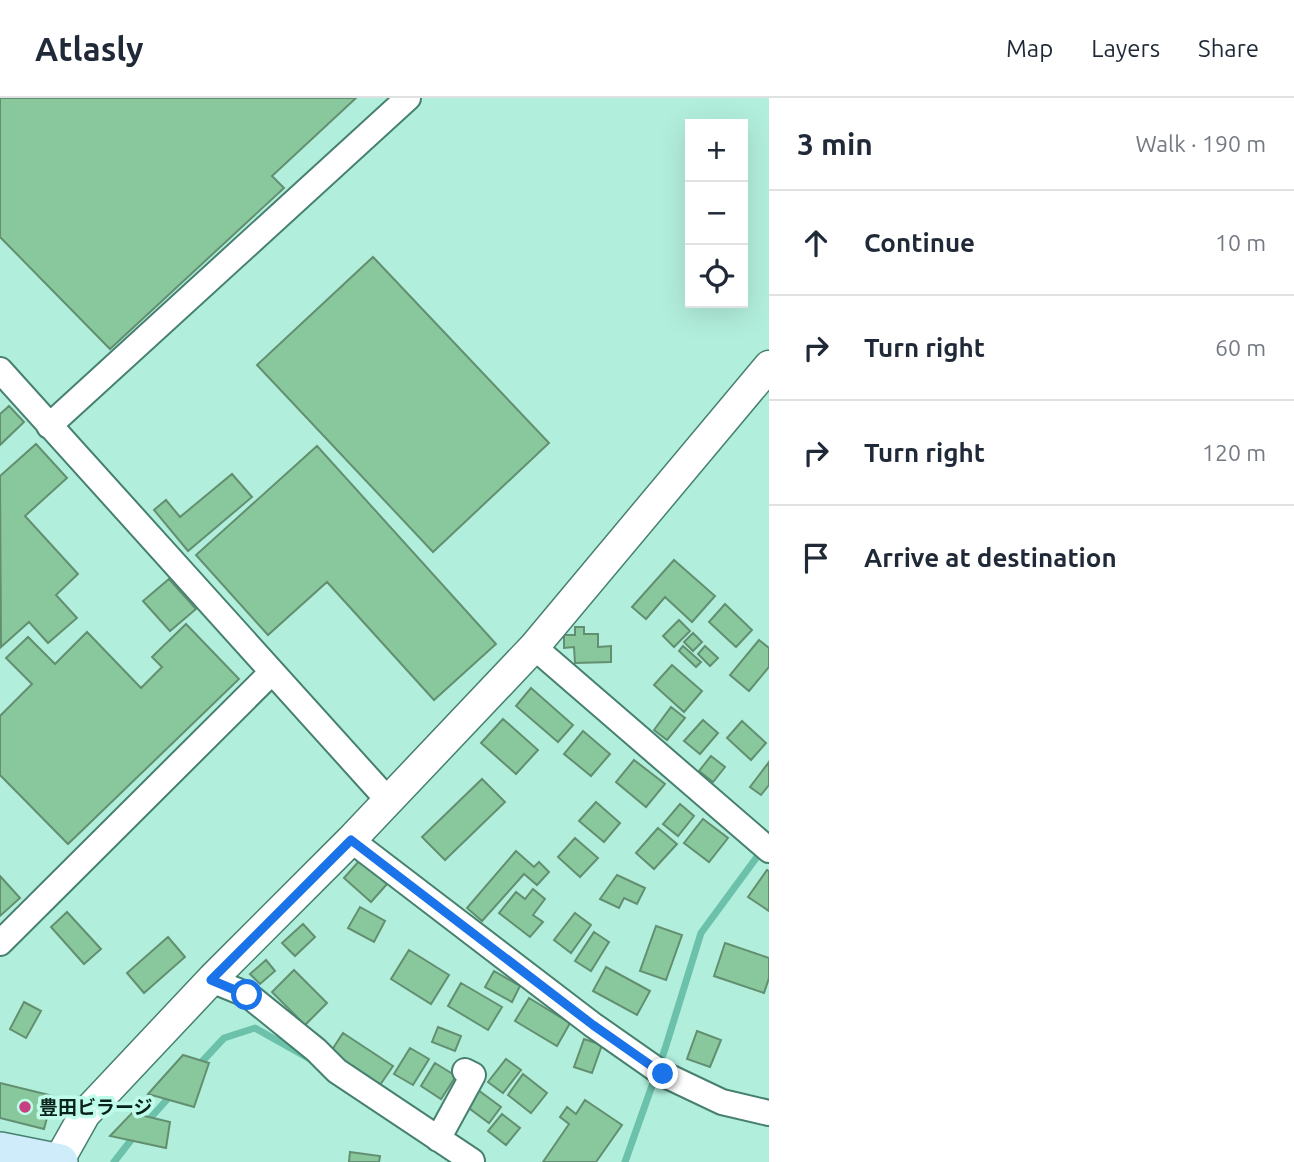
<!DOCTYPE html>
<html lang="en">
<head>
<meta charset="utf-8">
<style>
	body { margin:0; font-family:Ubuntu,"Noto Sans JP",sans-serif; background:#f6f6f7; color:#1f2937 }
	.controls { position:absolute; right:21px; top:21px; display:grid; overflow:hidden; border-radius:0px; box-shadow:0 7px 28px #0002 }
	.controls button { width:63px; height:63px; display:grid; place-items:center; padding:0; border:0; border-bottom:2px solid #e0e1e3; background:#fff; color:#1f2937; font:35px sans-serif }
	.stop { position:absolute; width:21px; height:21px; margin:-16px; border:5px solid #1a73e8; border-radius:50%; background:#fff }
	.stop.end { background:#1a73e8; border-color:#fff; box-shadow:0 2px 7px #0008 }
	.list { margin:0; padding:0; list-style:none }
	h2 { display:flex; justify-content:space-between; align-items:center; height:91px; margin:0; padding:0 28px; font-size:30px }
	h2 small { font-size:23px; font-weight:400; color:#747a83 }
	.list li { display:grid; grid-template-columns:46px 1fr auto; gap:21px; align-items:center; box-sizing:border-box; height:105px; padding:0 28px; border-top:2px solid #e0e1e3 }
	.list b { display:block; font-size:26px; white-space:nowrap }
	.list em { font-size:23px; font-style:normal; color:#747a83 }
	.icon { flex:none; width:38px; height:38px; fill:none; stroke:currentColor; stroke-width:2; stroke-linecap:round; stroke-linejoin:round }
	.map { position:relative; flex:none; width:769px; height:1064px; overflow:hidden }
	header { display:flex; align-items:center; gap:42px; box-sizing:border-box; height:98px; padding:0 35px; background:#fff; border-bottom:2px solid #e0e1e3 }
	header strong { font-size:33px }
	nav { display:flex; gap:38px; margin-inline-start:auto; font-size:24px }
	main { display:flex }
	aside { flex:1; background:#fff }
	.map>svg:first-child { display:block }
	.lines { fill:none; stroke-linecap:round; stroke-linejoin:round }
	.stream { stroke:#6cc1aa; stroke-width:7 }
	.building { fill:#88c89c; stroke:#638f71; stroke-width:2 }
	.minor-casing { stroke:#478070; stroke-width:28 }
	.tertiary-casing { stroke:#478070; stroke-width:33 }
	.secondary-casing { stroke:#478070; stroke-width:38 }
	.minor { stroke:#fff; stroke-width:24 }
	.tertiary { stroke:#fff; stroke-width:30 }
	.secondary { stroke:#cfecfb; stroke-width:35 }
	.route { stroke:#1a73e8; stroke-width:9 }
	.poi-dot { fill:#c64081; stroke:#bffce9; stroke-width:2.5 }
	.labels { text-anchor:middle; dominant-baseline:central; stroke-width:7; stroke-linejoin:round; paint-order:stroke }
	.poi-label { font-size:19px; font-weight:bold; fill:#0a221c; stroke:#bffce9; text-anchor:start }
</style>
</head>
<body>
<header>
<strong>Atlasly</strong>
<nav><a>Map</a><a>Layers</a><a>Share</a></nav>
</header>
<main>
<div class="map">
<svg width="769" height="1064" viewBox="0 0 769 1064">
	<rect width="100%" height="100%" fill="#b2eedc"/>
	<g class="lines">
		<path class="stream" d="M 197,969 L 224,940 L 255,930 L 310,961
			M 145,1026 L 172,996
			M 114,1064 L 135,1037
			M 625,1064 L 665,951 L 701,835 L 762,752"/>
	</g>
	<path class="building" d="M 0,0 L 356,0 L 272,78 L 284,90 L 110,251 L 0,139 Z
		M 373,159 L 549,345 L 433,454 L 257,267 Z
		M 9,308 L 24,324 L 0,347 L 0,316 Z
		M 36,346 L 67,380 L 25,418 L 78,476 L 56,497 L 77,520 L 48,545 L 29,524 L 1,549 L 0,378 Z
		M 317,348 L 496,546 L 434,602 L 327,484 L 268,537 L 196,457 Z
		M 232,376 L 252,399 L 188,453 L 154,412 L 166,402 L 180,419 Z
		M 674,462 L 715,498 L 692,524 L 665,499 L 646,521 L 632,509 Z
		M 169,481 L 196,511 L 170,533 L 143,503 Z
		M 725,506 L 752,532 L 736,549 L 709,524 Z
		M 679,522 L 690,533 L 674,549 L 663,538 Z
		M 186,526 L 239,581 L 68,746 L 0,677 L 0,618 L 32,586 L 6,560 L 28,539 L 55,566 L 87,534 L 141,590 L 162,569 L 152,559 Z
		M 575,529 L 584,529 L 584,536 L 598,536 L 598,549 L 611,548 L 611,564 L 575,565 L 574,549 L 564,550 L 564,537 L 575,537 Z
		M 693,535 L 702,544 L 693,553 L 684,544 Z
		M 759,542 L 769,550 L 769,569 L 749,593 L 730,577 Z
		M 683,548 L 701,564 L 696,569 L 679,553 Z
		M 705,548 L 718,560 L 710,568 L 698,556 Z
		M 672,567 L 702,593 L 684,614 L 654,587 Z
		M 531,590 L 573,627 L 558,644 L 516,608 Z
		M 671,609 L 685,620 L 667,642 L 654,632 Z
		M 503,621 L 538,652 L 516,676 L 481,645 Z
		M 703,622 L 718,635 L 700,656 L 684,643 Z
		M 742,623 L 766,645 L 751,662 L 727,640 Z
		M 583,633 L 610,656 L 591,678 L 564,656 Z
		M 711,658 L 725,669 L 713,684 L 699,673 Z
		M 634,662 L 665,686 L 646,709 L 616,684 Z
		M 769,664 L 769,687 L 761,697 L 750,689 Z
		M 482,681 L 505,704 L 445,762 L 422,739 Z
		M 596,704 L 620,725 L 604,744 L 579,723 Z
		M 680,706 L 694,718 L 678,738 L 663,726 Z
		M 703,721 L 728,740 L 709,764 L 684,745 Z
		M 658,730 L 677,746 L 654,771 L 636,755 Z
		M 575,740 L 598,760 L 580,779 L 558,759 Z
		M 516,753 L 534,769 L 539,764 L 549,774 L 537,787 L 524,776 L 482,823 L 467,810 Z
		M 360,762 L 387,786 L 371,804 L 344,780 Z
		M 767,772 L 769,773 L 769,813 L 748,799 Z
		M 617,777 L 645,790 L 637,806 L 624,800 L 619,810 L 600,801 Z
		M 0,778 L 20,800 L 0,818 Z
		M 533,791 L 545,801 L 533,817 L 543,824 L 530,839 L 499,815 L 516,794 L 525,801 Z
		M 360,809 L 385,823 L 374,844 L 348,830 Z
		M 67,814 L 101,851 L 84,866 L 51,829 Z
		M 575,815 L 591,827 L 571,855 L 554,842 Z
		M 303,826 L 315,839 L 295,858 L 282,845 Z
		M 656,828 L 682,837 L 666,882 L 640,873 Z
		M 594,834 L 609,844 L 591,873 L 575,863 Z
		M 168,839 L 185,859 L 144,895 L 127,875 Z
		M 725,845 L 769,860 L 769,880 L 764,895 L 714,878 Z
		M 409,852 L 449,877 L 431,906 L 391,881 Z
		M 266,862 L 275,873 L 260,886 L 250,876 Z
		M 606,869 L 650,893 L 637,917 L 593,893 Z
		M 294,872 L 327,905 L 305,927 L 272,894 Z
		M 494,873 L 520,888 L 512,904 L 485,889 Z
		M 461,885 L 502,909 L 488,932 L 448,908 Z
		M 529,900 L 570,925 L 557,948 L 515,923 Z
		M 24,904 L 41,913 L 26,940 L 10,931 Z
		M 438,929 L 461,938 L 455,953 L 432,944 Z
		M 697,933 L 721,942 L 710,969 L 687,961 Z
		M 343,935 L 393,968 L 380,987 L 330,955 Z
		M 584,941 L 602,947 L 592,975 L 574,969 Z
		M 410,950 L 429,961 L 413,987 L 394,976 Z
		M 183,957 L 209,965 L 194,1009 L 148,996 Z
		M 506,961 L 521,972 L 503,995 L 488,984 Z
		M 435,965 L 456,978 L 441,1001 L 421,988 Z
		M 523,976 L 547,995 L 531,1015 L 508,997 Z
		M 0,985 L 53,998 L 44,1031 L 0,1020 Z
		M 474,989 L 501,1009 L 489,1025 L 462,1005 Z
		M 585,1002 L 622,1027 L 596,1064 L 543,1064 L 569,1026 L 560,1019 L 567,1009 L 576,1016 Z
		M 132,1015 L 170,1024 L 166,1050 L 110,1038 Z
		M 502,1016 L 520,1030 L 506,1047 L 488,1033 Z
		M 350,1054 L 380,1058 L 379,1064 L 349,1064 Z"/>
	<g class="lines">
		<g class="minor-casing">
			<path id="minor" d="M 0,272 L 387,701
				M 49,328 L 408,0
				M 534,549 L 769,752
				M 351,742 L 593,927 L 663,976 L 722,1004 L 769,1015
				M 0,845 L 272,574
				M 211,882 L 248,897 L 316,952 L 337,973 L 472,1063
				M 438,1041 L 473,977 L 465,973"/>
		</g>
		<g class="tertiary-casing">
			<path id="tertiary" d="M 58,1064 L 85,1016 L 213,880 L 351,742 L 534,549 L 769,268"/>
		</g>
		<g class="secondary-casing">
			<path id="secondary" d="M 0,1052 L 60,1064"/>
		</g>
		<use href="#minor" class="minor"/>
		<use href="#tertiary" class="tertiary"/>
		<use href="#secondary" class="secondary"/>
	</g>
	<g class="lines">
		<path class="route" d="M 247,897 L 211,882 L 351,742 L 593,927 L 663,976"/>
	</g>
	<circle class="poi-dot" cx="25" cy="1009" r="7"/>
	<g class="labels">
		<g class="poi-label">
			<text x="39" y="1009">豊田ビラージ</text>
		</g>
	</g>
</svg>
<div class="controls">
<button>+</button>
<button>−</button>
<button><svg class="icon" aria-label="locate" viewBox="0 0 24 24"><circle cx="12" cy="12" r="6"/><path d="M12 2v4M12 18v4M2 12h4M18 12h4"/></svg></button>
</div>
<div class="stop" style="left:247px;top:897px"></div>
<div class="stop end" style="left:663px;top:976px"></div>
</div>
<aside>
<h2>3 min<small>Walk · 190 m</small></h2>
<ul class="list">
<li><svg class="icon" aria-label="ahead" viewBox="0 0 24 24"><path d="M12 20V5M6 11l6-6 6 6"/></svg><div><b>Continue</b></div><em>10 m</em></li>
<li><svg class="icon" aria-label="right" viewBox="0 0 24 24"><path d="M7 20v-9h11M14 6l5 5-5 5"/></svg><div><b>Turn right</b></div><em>60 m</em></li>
<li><svg class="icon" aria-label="right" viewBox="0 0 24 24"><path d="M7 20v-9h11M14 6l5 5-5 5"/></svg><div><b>Turn right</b></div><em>120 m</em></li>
<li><svg class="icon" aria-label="arrive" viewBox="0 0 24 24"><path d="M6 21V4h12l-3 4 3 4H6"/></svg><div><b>Arrive at destination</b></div></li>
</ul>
</aside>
</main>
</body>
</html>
